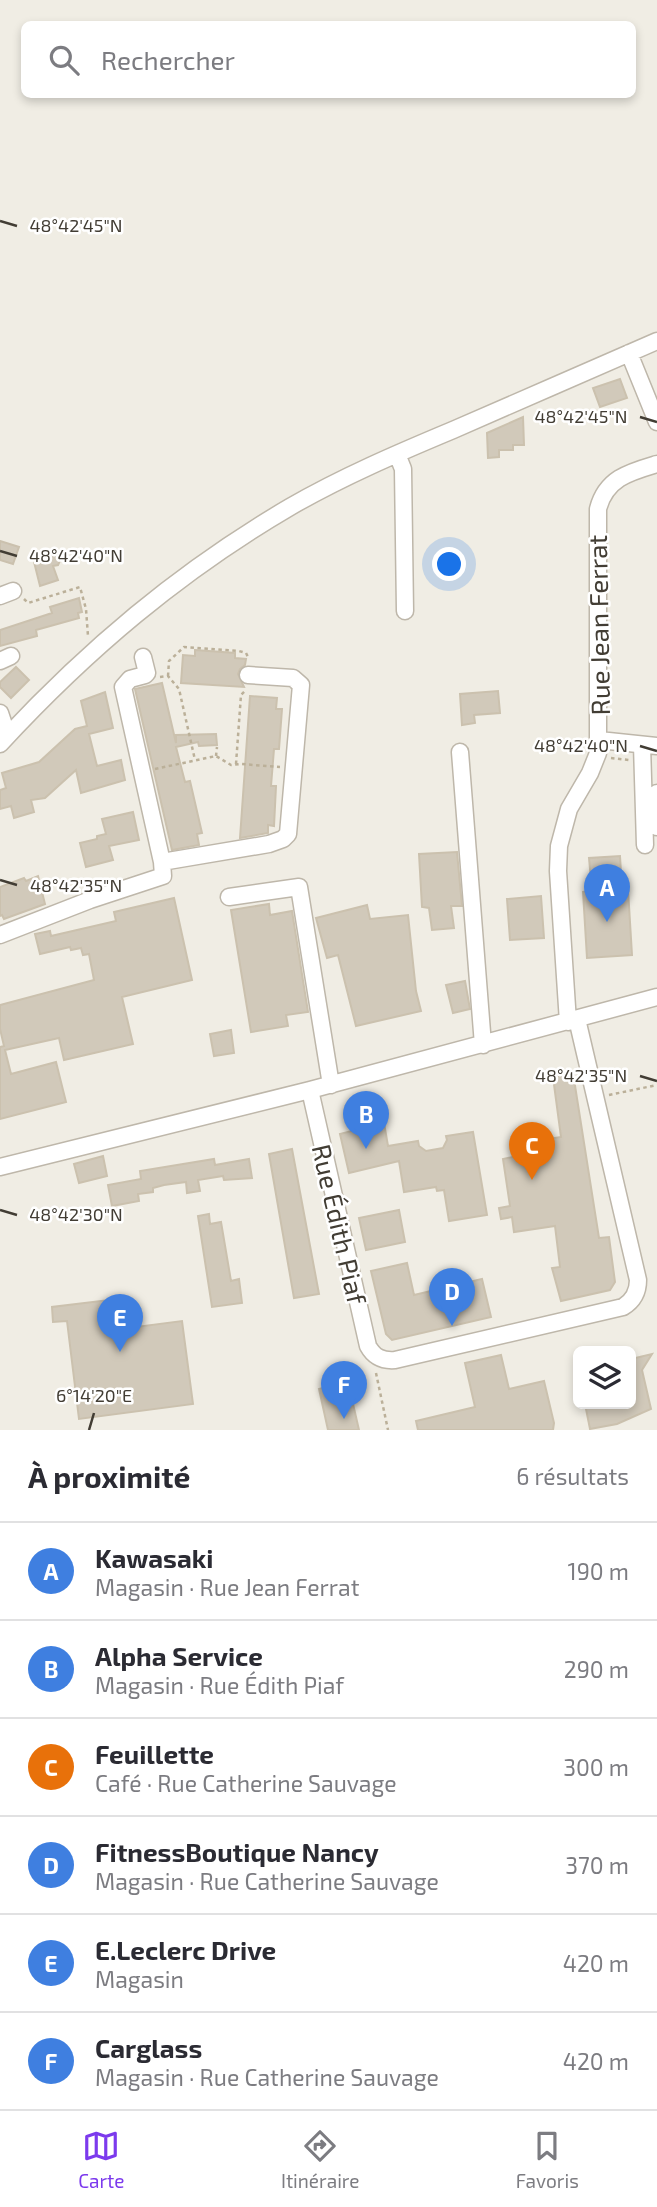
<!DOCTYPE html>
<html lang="fr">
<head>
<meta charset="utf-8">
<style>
	body { margin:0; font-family:"Exo 2",sans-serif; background:#f7f7f7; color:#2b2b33 }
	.controls { position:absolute; right:21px; bottom:21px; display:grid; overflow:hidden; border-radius:10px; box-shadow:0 4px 10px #0003 }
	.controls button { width:63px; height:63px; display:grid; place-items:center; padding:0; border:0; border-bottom:2px solid #e1e1e2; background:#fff; color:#2b2b33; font:35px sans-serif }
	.you { position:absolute; left:450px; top:565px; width:24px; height:24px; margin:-18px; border:5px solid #fff; border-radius:50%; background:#1a73e8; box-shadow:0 0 0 10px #1a73e833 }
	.badge { display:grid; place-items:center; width:46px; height:46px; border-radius:50%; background:#7c3aed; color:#fff; font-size:23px; font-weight:700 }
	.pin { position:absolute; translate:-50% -58px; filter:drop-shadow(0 2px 4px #0008) }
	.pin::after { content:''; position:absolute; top:37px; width:24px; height:21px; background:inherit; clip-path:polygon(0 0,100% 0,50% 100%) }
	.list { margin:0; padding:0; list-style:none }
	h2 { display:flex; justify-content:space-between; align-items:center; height:91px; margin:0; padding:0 28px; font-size:30px }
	h2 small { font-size:23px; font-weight:400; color:#7c7c81 }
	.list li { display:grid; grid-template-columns:46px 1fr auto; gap:21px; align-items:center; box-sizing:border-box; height:98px; padding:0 28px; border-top:2px solid #e1e1e2 }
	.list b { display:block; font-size:26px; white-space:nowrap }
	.list p { margin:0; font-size:23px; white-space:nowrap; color:#7c7c81 }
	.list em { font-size:23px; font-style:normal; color:#7c7c81 }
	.icon { flex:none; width:38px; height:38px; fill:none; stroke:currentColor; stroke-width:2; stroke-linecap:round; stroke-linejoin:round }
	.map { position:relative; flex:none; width:657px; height:1430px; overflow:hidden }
	.search { position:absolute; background:#fff; box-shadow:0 4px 10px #0003; left:21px; right:21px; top:21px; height:77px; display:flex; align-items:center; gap:18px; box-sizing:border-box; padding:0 24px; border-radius:10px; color:#7c7c81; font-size:26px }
	.sheet { height:679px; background:#fff }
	nav { display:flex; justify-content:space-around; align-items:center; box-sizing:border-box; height:98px; border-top:2px solid #e1e1e2; background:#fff; font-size:19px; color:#7c7c81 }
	nav a { display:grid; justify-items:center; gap:4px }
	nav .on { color:#7c3aed }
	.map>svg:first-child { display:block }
	.building { fill:#d1c9ba; stroke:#cbc1ae; stroke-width:2 }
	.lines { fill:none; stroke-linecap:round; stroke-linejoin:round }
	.minor-casing { stroke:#beb7aa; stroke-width:19 }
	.path { stroke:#bbb099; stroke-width:2.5; stroke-dasharray:3.5 3.5; stroke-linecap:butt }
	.minor { stroke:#fff; stroke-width:16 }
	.ticks { fill:none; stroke:#423d34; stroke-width:2.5 }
	.labels { text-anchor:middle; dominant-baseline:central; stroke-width:5; stroke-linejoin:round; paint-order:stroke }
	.street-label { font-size:26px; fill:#423d34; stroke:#fff }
	.ticks-label { font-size:18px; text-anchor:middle; fill:#423d34; stroke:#fff; stroke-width:5; stroke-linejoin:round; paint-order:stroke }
</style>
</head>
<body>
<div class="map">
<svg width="657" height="1430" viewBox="0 0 657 1430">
	<rect width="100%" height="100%" fill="#f0ede4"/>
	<path class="building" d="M 620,379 L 627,398 L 600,407 L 593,388 Z
		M 523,417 L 524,445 L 513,445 L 513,450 L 499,450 L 499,457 L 488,458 L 487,433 Z
		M 0,541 L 19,547 L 13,564 L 0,560 Z
		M 54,551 L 63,554 L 58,565 L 53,566 L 58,580 L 40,586 L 33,558 Z
		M 79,598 L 82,612 L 78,613 L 79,618 L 36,630 L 37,636 L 0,646 L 0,630 L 52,613 L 50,607 Z
		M 195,650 L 235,653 L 235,658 L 246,659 L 245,665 L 240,669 L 238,674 L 244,687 L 181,683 L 183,655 L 195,656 Z
		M 16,667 L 29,680 L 11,698 L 0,687 L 0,682 Z
		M 162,683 L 176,743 L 176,735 L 216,734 L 217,745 L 199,746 L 198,742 L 176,747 L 185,782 L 190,781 L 202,833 L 197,834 L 199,845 L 172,850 L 135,689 Z
		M 498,691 L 500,713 L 474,715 L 475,723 L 462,725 L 460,694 Z
		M 105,692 L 113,728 L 89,734 L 97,766 L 121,760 L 125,780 L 81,793 L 76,770 L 45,798 L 31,800 L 34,812 L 14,818 L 11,806 L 0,809 L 0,790 L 6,788 L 2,773 L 39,762 L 75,729 L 87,726 L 81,701 Z
		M 250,696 L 277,698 L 276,709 L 282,709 L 279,749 L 274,749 L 271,786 L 276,786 L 274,826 L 268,825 L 268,833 L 240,838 Z
		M 133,812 L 139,840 L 109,846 L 113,860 L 86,867 L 80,843 L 97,839 L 97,836 L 106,834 L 102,819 Z
		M 457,852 L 462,906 L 451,906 L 454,928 L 432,930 L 429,908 L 422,907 L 419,854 Z
		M 620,856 L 622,889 L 628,889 L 632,955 L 587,958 L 583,892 L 592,891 L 589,858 Z
		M 38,876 L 45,904 L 4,919 L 2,915 L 0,916 L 0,887 L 24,878 L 26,881 Z
		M 541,896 L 544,938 L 510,940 L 507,899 Z
		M 174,898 L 192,980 L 122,997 L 133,1044 L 64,1060 L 59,1038 L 5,1050 L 11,1074 L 56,1062 L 66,1102 L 0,1119 L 0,1047 L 4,1046 L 0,1029 L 0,1005 L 94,980 L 89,954 L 83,955 L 81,948 L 71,950 L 70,947 L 40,954 L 35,934 L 50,931 L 51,936 L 116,921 L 114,912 Z
		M 269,904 L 270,915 L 292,911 L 308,1012 L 286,1015 L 288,1026 L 251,1032 L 231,910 Z
		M 367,905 L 370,919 L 408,915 L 416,991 L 421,1011 L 356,1026 L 338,955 L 327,958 L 316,918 Z
		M 465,981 L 470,1009 L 453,1013 L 446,985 Z
		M 231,1030 L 234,1053 L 214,1056 L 210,1034 Z
		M 573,1073 L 599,1238 L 609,1237 L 615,1282 L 610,1290 L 561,1301 L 552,1268 L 560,1267 L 555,1226 L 514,1232 L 512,1217 L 501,1219 L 499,1208 L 510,1206 L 503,1159 L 513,1157 L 511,1145 L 561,1137 L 553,1077 Z
		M 384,1123 L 388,1146 L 418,1141 L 419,1146 L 426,1151 L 443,1148 L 447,1140 L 446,1136 L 473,1132 L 487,1215 L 449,1221 L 444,1190 L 437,1191 L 436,1187 L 404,1192 L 399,1161 L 349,1173 L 340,1134 Z
		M 292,1149 L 319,1294 L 294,1298 L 269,1154 Z
		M 103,1156 L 107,1176 L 79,1183 L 74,1164 Z
		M 214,1159 L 215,1165 L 249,1159 L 252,1178 L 224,1180 L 223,1176 L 198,1180 L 200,1191 L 187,1193 L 186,1182 L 164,1185 L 153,1188 L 153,1192 L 138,1194 L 139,1201 L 112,1206 L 108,1185 L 141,1179 L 140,1171 Z
		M 399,1210 L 405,1242 L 366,1250 L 359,1218 Z
		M 209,1214 L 210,1224 L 221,1222 L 231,1281 L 239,1279 L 242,1303 L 212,1307 L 198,1216 Z
		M 407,1263 L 414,1295 L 482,1279 L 491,1317 L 392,1340 L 386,1334 L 371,1271 Z
		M 117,1299 L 121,1329 L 182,1321 L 193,1404 L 79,1419 L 67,1321 L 53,1322 L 52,1307 Z
		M 652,1354 L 642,1370 L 651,1409 L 617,1424 L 590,1429 L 585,1404 L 631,1404 L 631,1359 Z
		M 501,1355 L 509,1389 L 544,1381 L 554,1423 L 553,1430 L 418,1430 L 416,1421 L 475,1407 L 465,1363 Z
		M 348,1382 L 359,1430 L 328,1430 L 319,1389 Z"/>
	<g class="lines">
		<g class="minor-casing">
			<path id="minor" d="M 629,353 L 657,422
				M 397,454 L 403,469 L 405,611
				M 0,596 L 13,591
				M 0,661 L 11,656
				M 0,713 L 5,728 L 9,734
				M 599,740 L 657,746
				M 0,744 C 87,650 179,572 290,507 C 342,477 398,453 453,430 C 521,400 589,371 657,341
				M 642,745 L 645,845
				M 460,752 L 483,1045
				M 657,793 L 652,798 L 654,825 L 657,827
				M 162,862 L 269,844 L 283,839 L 288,834 L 301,685 L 293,678 L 248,675
				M 229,897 L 299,887 L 331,1085
				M 0,935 L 90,900 L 163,876 L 162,862 L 123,687 L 130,679 L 145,675 L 147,673 L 143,657
				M 568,1022 L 558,871 L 559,846 L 569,809 L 590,773 L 598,753 L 598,509 C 606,478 630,472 657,464
				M 310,1090 L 368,1346 C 374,1357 382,1361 395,1360 L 623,1307 C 633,1301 638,1292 638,1280 L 577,1019
				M 0,1167 L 310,1090 L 657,997"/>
		</g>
		<path class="path" d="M 24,599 L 28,603 L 80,587 L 86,609 L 88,636
			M 168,676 L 169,661 L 184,647 L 239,651 L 246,653 L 249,659
			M 160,677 L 168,676 L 179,689 L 195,760
			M 216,756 L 217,747
			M 611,758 L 629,760
			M 236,764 L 241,695 L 246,690
			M 155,769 L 216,756 L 231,765 L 241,764 L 280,767
			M 609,1095 L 657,1085
			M 376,1373 L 388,1430"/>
		<use href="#minor" class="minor"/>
	</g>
	<path class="ticks" d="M 0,221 L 17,226M 640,417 L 657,422M 0,551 L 17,556M 640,746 L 657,751M 0,880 L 17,885M 640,1076 L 657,1081M 0,1210 L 17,1215M 89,1430 L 94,1413"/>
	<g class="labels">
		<g class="street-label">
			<text transform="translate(598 625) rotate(-91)">Rue Jean Ferrat</text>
			<text transform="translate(340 1224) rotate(77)">Rue Édith Piaf</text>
		</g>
	</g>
	<g class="ticks-label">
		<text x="76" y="232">48°42'45"N</text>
		<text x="581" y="423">48°42'45"N</text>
		<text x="76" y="562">48°42'40"N</text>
		<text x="581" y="752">48°42'40"N</text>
		<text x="76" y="892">48°42'35"N</text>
		<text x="581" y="1082">48°42'35"N</text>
		<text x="76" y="1221">48°42'30"N</text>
		<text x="94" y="1402">6°14'20"E</text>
	</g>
</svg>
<div class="controls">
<button><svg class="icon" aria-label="layers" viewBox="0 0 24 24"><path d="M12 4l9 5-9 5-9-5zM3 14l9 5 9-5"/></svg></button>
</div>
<div class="you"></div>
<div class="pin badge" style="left:607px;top:922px;background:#3f7fe0">A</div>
<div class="pin badge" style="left:366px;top:1149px;background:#3f7fe0">B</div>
<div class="pin badge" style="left:532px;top:1180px;background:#e8710a">C</div>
<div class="pin badge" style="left:452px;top:1326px;background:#3f7fe0">D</div>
<div class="pin badge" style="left:120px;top:1352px;background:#3f7fe0">E</div>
<div class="pin badge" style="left:344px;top:1419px;background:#3f7fe0">F</div>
<div class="search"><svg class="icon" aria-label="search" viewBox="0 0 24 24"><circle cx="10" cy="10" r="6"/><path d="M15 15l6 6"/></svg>Rechercher</div>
</div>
<section class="sheet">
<h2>À proximité<small>6 résultats</small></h2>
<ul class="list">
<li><span class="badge" style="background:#3f7fe0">A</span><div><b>Kawasaki</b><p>Magasin · Rue Jean Ferrat</p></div><em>190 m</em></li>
<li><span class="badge" style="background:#3f7fe0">B</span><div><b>Alpha Service</b><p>Magasin · Rue Édith Piaf</p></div><em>290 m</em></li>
<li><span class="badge" style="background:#e8710a">C</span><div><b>Feuillette</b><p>Café · Rue Catherine Sauvage</p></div><em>300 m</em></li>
<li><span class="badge" style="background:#3f7fe0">D</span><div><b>FitnessBoutique Nancy</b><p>Magasin · Rue Catherine Sauvage</p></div><em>370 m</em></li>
<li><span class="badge" style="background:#3f7fe0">E</span><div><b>E.Leclerc Drive</b><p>Magasin</p></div><em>420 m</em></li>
<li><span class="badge" style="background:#3f7fe0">F</span><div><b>Carglass</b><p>Magasin · Rue Catherine Sauvage</p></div><em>420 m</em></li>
</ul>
</section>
<nav>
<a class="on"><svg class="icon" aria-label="map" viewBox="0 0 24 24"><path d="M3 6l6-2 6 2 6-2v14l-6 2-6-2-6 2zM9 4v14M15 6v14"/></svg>Carte</a>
<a><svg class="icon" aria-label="directions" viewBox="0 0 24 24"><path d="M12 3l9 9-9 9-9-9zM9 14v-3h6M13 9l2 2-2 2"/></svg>Itinéraire</a>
<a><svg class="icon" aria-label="saved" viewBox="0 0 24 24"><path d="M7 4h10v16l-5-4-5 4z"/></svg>Favoris</a>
</nav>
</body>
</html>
